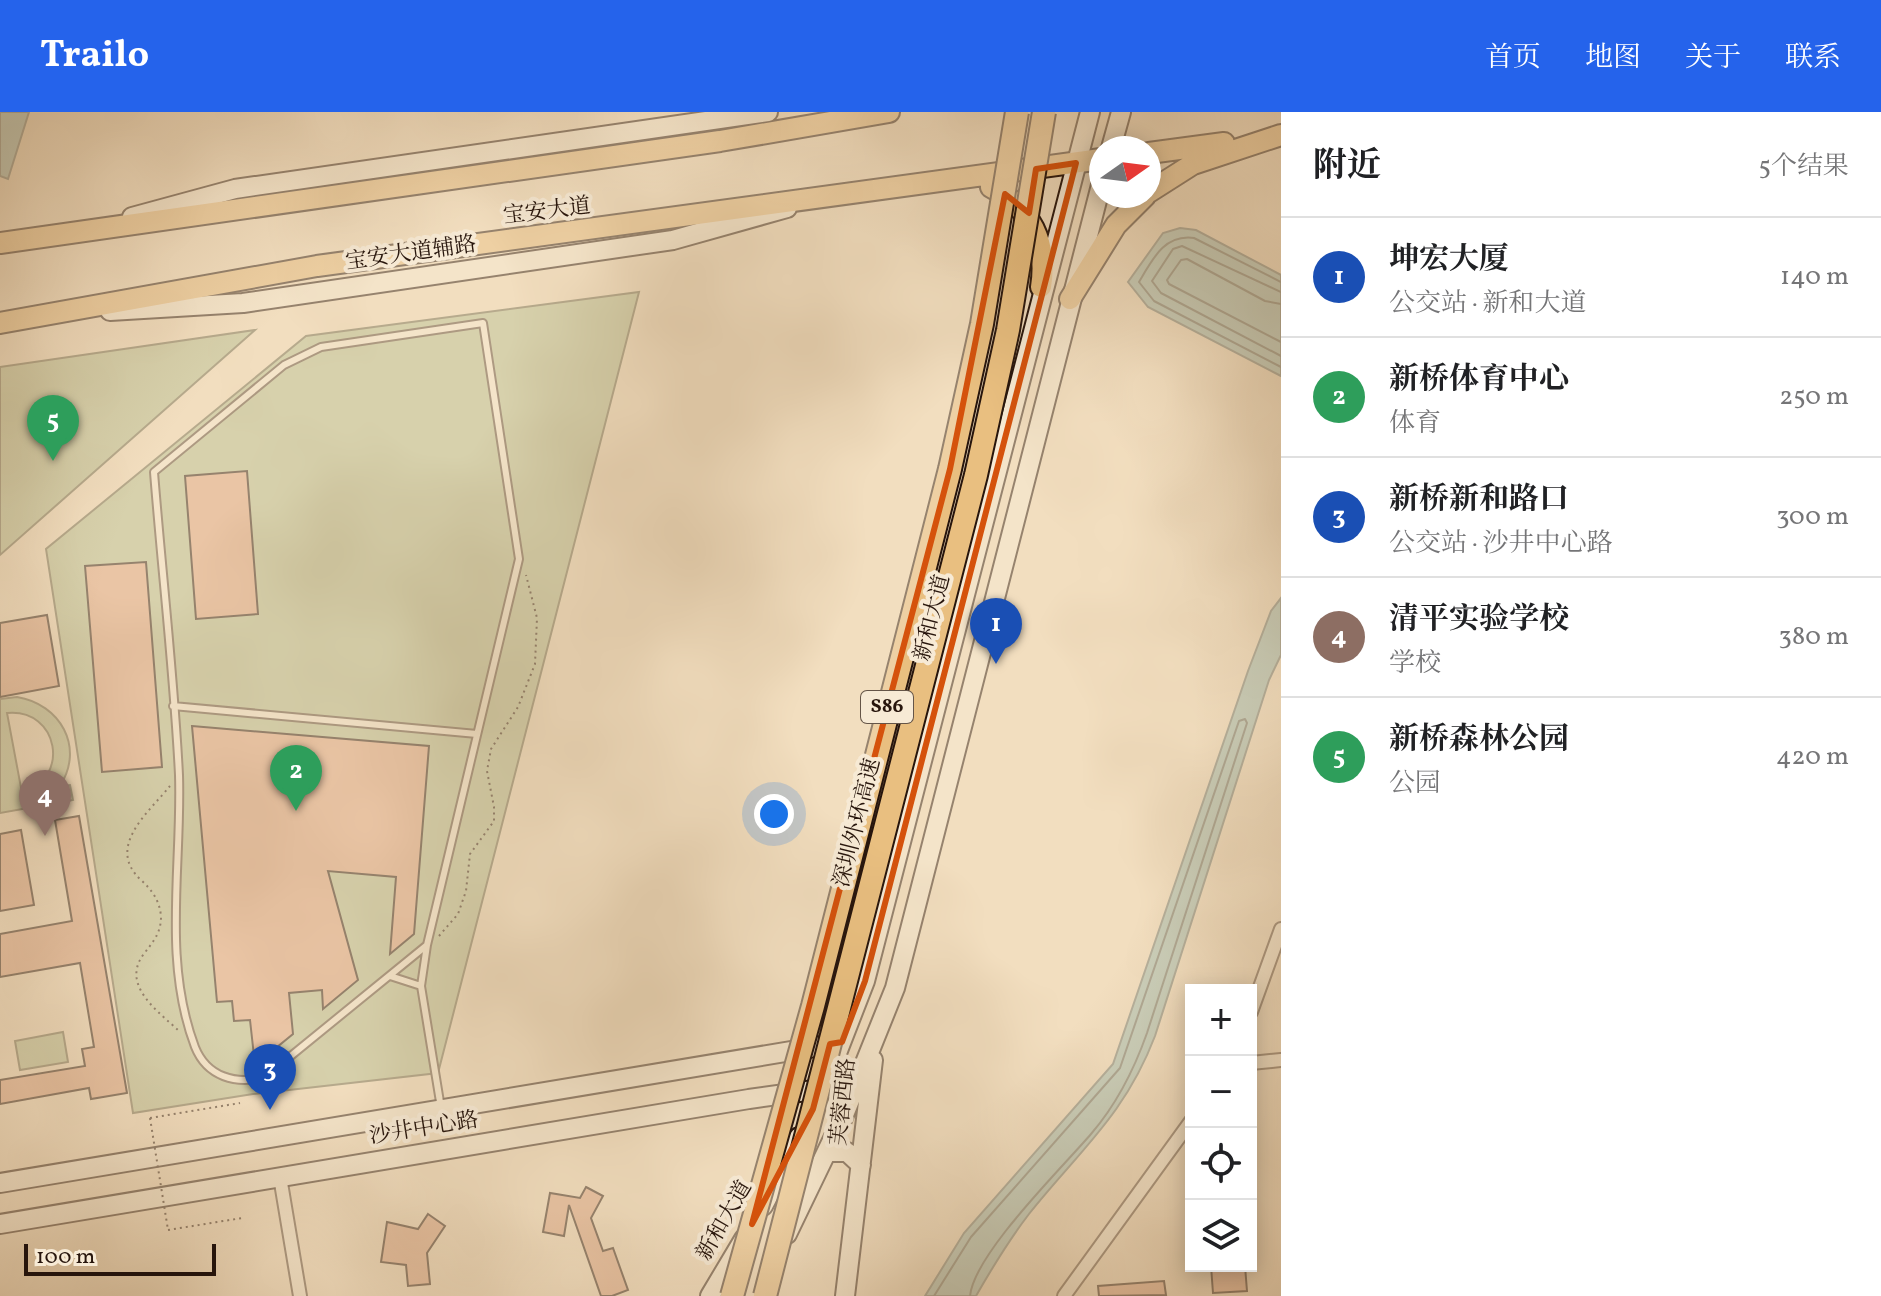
<!DOCTYPE html>
<html lang="zh">
<head>
<meta charset="utf-8">
<style>
	body { margin:0; font-family:Vollkorn,"Noto Serif SC",serif; background:#f6f6f6; color:#202124 }
	.controls { position:absolute; right:24px; bottom:24px; display:grid; overflow:hidden; border-radius:0px; box-shadow:0 4px 20px #0003 }
	.controls button { width:72px; height:72px; display:grid; place-items:center; padding:0; border:0; border-bottom:2px solid #e0e0e0; background:#fff; color:#202124; font:40px sans-serif }
	.compass { position:absolute; left:1089px; top:24px; width:72px; height:72px; border-radius:50%; background:#fff; box-shadow:0 4px 20px #0003; rotate:76deg }
	.scale { position:absolute; left:24px; bottom:20px; width:192px; box-sizing:border-box; padding-left:8px; border:4px solid #27150c; border-top:0; font-size:22px; line-height:28px; white-space:nowrap; color:#27150c; -webkit-text-stroke:6px #f7ead5; paint-order:stroke }
	.you { position:absolute; left:774px; top:702px; width:28px; height:28px; margin:-20px; border:6px solid #fff; border-radius:50%; background:#1a73e8; box-shadow:0 0 0 12px #1a73e833 }
	.badge { display:grid; place-items:center; width:52px; height:52px; border-radius:50%; background:#2563eb; color:#fff; font-size:26px; font-weight:700 }
	.pin { position:absolute; translate:-50% -66px; filter:drop-shadow(0 2px 4px #0008) }
	.pin::after { content:''; position:absolute; top:42px; width:28px; height:24px; background:inherit; clip-path:polygon(0 0,100% 0,50% 100%) }
	.list { margin:0; padding:0; list-style:none }
	h2 { display:flex; justify-content:space-between; align-items:center; height:104px; margin:0; padding:0 32px; font-size:34px }
	h2 small { font-size:26px; font-weight:400; color:#757577 }
	.list li { display:grid; grid-template-columns:52px 1fr auto; gap:24px; align-items:center; box-sizing:border-box; height:120px; padding:0 32px; border-top:2px solid #e0e0e0 }
	.list b { display:block; font-size:30px; white-space:nowrap }
	.list p { margin:0; font-size:26px; white-space:nowrap; color:#757577 }
	.list em { font-size:26px; font-style:normal; color:#757577 }
	.icon { flex:none; width:44px; height:44px; fill:none; stroke:currentColor; stroke-width:2; stroke-linecap:round; stroke-linejoin:round }
	.map { position:relative; flex:none; width:1281px; height:1184px; overflow:hidden }
	header { display:flex; align-items:center; gap:48px; box-sizing:border-box; height:112px; padding:0 40px; background:#2563eb; color:#fff }
	header strong { font-size:38px }
	nav { display:flex; gap:44px; margin-inline-start:auto; font-size:28px }
	main { display:flex }
	aside { flex:1; background:#fff }
	.map>svg:first-child { display:block }
	.green { fill:#b7c295; stroke:#6f6c50; stroke-width:2; fill-rule:evenodd }
	.water { fill:#9bbcb4; stroke:#6d7971; stroke-width:2 }
	.lines { fill:none; stroke-linecap:round; stroke-linejoin:round }
	.shore { stroke:#616860; stroke-width:2 }
	.building { fill:#e1a685; stroke:#27150c; stroke-width:2 }
	.lane-casing { stroke:#5a4739; stroke-width:10 }
	.street-casing { stroke:#5a4739; stroke-width:16 }
	.secondary-casing { stroke:#27150c; stroke-width:22 }
	.primary-casing { stroke:#27150c; stroke-width:24 }
	.path { stroke:#27150c; stroke-width:2; stroke-dasharray:2 4; stroke-linecap:butt }
	.lane { stroke:#f7ead5; stroke-width:6 }
	.street { stroke:#f7ead5; stroke-width:12 }
	.secondary { stroke:#f7ead5; stroke-width:18 }
	.primary { stroke:#e9bf80; stroke-width:20 }
	.highway-bridge-casing { stroke:#27150c; stroke-width:26; stroke-linecap:butt }
	.path-bridge { stroke:#27150c; stroke-width:2; stroke-dasharray:2 4; stroke-linecap:butt }
	.highway-bridge { stroke:#e9bf80; stroke-width:22 }
	.marked { fill:none; stroke:#d5520c; stroke-width:6; stroke-linejoin:round }
	.labels { text-anchor:middle; dominant-baseline:central; stroke-width:8; stroke-linejoin:round; paint-order:stroke }
	.shield { fill:#f7ead5; stroke:#655548; stroke-width:2 }
	.shield-label { font-size:20px; font-weight:bold; fill:#27150c }
	.street-label { font-size:22px; fill:#27150c; stroke:#f7ead5 }
</style>
</head>
<body>
<header>
<strong>Trailo</strong>
<nav><a>首页</a><a>地图</a><a>关于</a><a>联系</a></nav>
</header>
<main>
<div class="map">
<svg width="1281" height="1184" viewBox="0 0 1281 1184">
	<rect width="100%" height="100%" fill="#f2debf"/>
	<filter id="stains"><feTurbulence type="fractalNoise" baseFrequency=".0025" numOctaves="4"/><feColorMatrix values="0 0 0 0 .2 0 0 0 0 .09 0 0 0 0 .02 0 0 0 .5 -.17"/></filter>
	<radialGradient id="worn" r=".72"><stop offset=".6" stop-color="#630" stop-opacity="0"/><stop offset="1" stop-color="#630" stop-opacity=".3"/></radialGradient>
	<path class="green" d="M 639,180 L 438,961 L 253,982 L 133,1001 L 46,437 L 306,224 Z
		M 255,218 L 0,443 L 0,255 Z
		M 17,585 C 60,592 85,635 60,674 L 70,673 L 73,688 L 0,701 L 0,587 ZM 7,601 C 59,596 71,667 22,681 Z
		M 63,920 L 68,950 L 20,958 L 15,929 Z"/>
	<path class="water" d="M 0,0 L 29,0 L 8,67 L 0,64 Z
		M 1180,116 L 1196,118 L 1281,163 L 1281,264 L 1148,195 L 1128,170 L 1163,121 Z
		M 1281,486 L 1281,543 L 1269,568 L 1155,924 C 1125,1003 1080,1038 1029,1102 C 1009,1128 992,1156 976,1184 L 925,1184 L 964,1121 L 1113,952 L 1248,559 L 1271,499 Z"/>
	<g class="lines">
		<path class="shore" d="M 1281,170 L 1194,126 C 1165,122 1153,146 1139,170 L 1154,189 L 1281,255
			M 1281,180 L 1182,134 L 1173,137 L 1152,169 L 1161,181 L 1281,244
			M 1281,192 L 1265,189 L 1187,147 L 1181,148 L 1167,168 L 1169,172 L 1281,230
			M 934,1184 L 971,1125 L 1120,956 L 1239,609 L 1245,607 L 1247,611 L 1147,921 C 1134,958 1116,993 1091,1022 C 1062,1056 974,1142 970,1184"/>
	</g>
	<path class="building" d="M 247,359 L 258,502 L 196,507 L 185,364 Z
		M 146,450 L 162,655 L 102,660 L 85,454 Z
		M 47,503 L 59,574 L 0,585 L 0,511 Z
		M 192,614 L 429,634 L 414,822 L 390,842 L 396,765 L 328,759 L 358,868 L 323,897 L 322,878 L 289,881 L 293,922 L 255,953 L 250,908 L 234,909 L 232,889 L 217,890 Z
		M 79,704 L 127,981 L 91,987 L 89,976 L 0,992 L 0,968 L 85,954 L 82,937 L 94,935 L 80,851 L 0,865 L 0,822 L 72,809 L 55,708 Z
		M 21,718 L 34,793 L 0,799 L 0,722 Z
		M 586,1075 L 603,1084 L 591,1106 L 603,1139 L 613,1136 L 628,1178 L 612,1184 L 601,1184 L 569,1093 L 564,1124 L 543,1120 L 550,1081 L 580,1086 Z
		M 428,1102 L 445,1114 L 427,1141 L 430,1172 L 408,1174 L 406,1153 L 381,1150 L 387,1110 L 418,1117 Z
		M 1211,1154 L 1245,1154 L 1247,1179 L 1213,1181 Z
		M 1164,1169 L 1166,1183 L 1099,1184 L 1098,1174 Z"/>
	<g class="lines">
		<g class="lane-casing">
			<path id="lane" d="M 483,211 L 519,447 L 427,833 L 265,965 C 236,973 207,965 195,935 C 162,848 182,754 179,663 C 174,562 162,461 154,360 L 284,253 L 321,235 Z
				M 173,594 L 477,622
				M 427,833 L 421,874 L 441,996
				M 390,864 L 421,874"/>
		</g>
		<g class="street-casing">
			<path id="street" d="M 1251,900 L 1281,817
				M 1251,951 L 1281,948
				M 280,1065 L 300,1184
				M 1064,1184 L 1191,1009"/>
		</g>
		<g class="secondary-casing">
			<path id="secondary" d="M 1111,36 L 1121,0
				M 132,105 L 235,77 L 768,0
				M 110,199 L 243,191 L 673,128 L 787,96
				M 832,954 L 865,869 L 1090,0
				M 827,1040 L 847,1040 L 861,1053
				M 0,1071 L 839,931
				M 763,1094 L 799,1025
				M 0,1112 L 749,987 L 857,972
				M 787,1122 L 842,1008 L 895,876 L 1101,73
				M 710,1184 L 744,1127
				M 845,1184 L 873,948"/>
		</g>
		<g class="primary-casing">
			<path id="primary" d="M 1149,41 L 1224,31
				M 991,75 C 1031,95 1048,132 1041,175
				M 1149,80 L 1193,52 L 1281,23
				M 0,131 L 720,29 L 889,0
				M 1070,187 L 1116,113 L 1145,84
				M 0,211 L 317,154 L 1101,47"/>
		</g>
		<path class="path" d="M 170,674 C 149,700 105,735 141,768 C 152,778 160,789 161,805 C 161,822 152,831 143,843 C 121,874 159,900 179,919
			M 439,824 L 458,802 L 466,779 L 470,742 L 494,709 L 494,695 L 487,659 L 491,637 L 518,595 L 535,552 L 537,506 L 526,463
			M 150,1006 L 240,991
			M 168,1118 L 242,1106"/>
		<use href="#lane" class="lane"/>
		<use href="#street" class="street"/>
		<use href="#secondary" class="secondary"/>
		<use href="#primary" class="primary"/>
		<g class="highway-bridge-casing">
			<path id="highway-bridge" d="M 732,1184 L 813,894 L 950,357 L 982,212 L 1017,0
				M 765,1184 L 976,363 L 1008,218 L 1044,0"/>
		</g>
		<path class="path-bridge" d="M 150,1006 L 168,1118"/>
		<use href="#highway-bridge" class="highway-bridge"/>
	</g>
	<path d="M0 0H1281V1184H0ZM 1076,51 L 865,869 L 842,930 L 830,932 L 813,997 L 752,1112 L 950,357 L 1005,82 L 1029,101 L 1036,57 Z" fill="#f2debf" fill-opacity=".55" fill-rule="evenodd"/>
	<path class="marked" d="M 1076,51 L 865,869 L 842,930 L 830,932 L 813,997 L 752,1112 L 950,357 L 1005,82 L 1029,101 L 1036,57 Z"/>
	<g class="labels">
		<rect class="shield" x="861" y="579" width="52" height="32" rx="6"/>
		<g class="shield-label">
			<text x="887" y="595">S86</text>
		</g>
		<g class="street-label">
			<text transform="translate(547 100) rotate(-7)">宝安大道</text>
			<text transform="translate(411 142) rotate(-8)">宝安大道辅路</text>
			<text transform="translate(933 506) rotate(-76)">新和大道</text>
			<text transform="translate(858 711) rotate(-76)">深圳外环高速</text>
			<text transform="translate(844 990) rotate(-84)">芙蓉西路</text>
			<text transform="translate(424 1017) rotate(-9)">沙井中心路</text>
			<text transform="translate(725 1109) rotate(-60)">新和大道</text>
		</g>
	</g>
	<rect width="100%" height="100%" filter="url(#stains)"/>
	<rect width="100%" height="100%" fill="url(#worn)"/>
</svg>
<div class="controls">
<button>+</button>
<button>−</button>
<button><svg class="icon" aria-label="locate" viewBox="0 0 24 24"><circle cx="12" cy="12" r="6"/><path d="M12 2v4M12 18v4M2 12h4M18 12h4"/></svg></button>
<button><svg class="icon" aria-label="layers" viewBox="0 0 24 24"><path d="M12 4l9 5-9 5-9-5zM3 14l9 5 9-5"/></svg></button>
</div>
<svg class="compass" viewBox="-18 -18 36 36"><path d="M0-13l5 13h-10z" fill="#e53935"/><path d="M0 13l5-13h-10z" fill="#757577"/></svg>
<div class="scale">100 m</div>
<div class="you"></div>
<div class="pin badge" style="left:996px;top:552px;background:#1a4fb4">1</div>
<div class="pin badge" style="left:296px;top:699px;background:#2e9e5b">2</div>
<div class="pin badge" style="left:270px;top:998px;background:#1a4fb4">3</div>
<div class="pin badge" style="left:45px;top:724px;background:#8d6e63">4</div>
<div class="pin badge" style="left:53px;top:349px;background:#2e9e5b">5</div>
</div>
<aside>
<h2>附近<small>5个结果</small></h2>
<ul class="list">
<li><span class="badge" style="background:#1a4fb4">1</span><div><b>坤宏大厦</b><p>公交站 · 新和大道</p></div><em>140 m</em></li>
<li><span class="badge" style="background:#2e9e5b">2</span><div><b>新桥体育中心</b><p>体育</p></div><em>250 m</em></li>
<li><span class="badge" style="background:#1a4fb4">3</span><div><b>新桥新和路口</b><p>公交站 · 沙井中心路</p></div><em>300 m</em></li>
<li><span class="badge" style="background:#8d6e63">4</span><div><b>清平实验学校</b><p>学校</p></div><em>380 m</em></li>
<li><span class="badge" style="background:#2e9e5b">5</span><div><b>新桥森林公园</b><p>公园</p></div><em>420 m</em></li>
</ul>
</aside>
</main>
</body>
</html>
